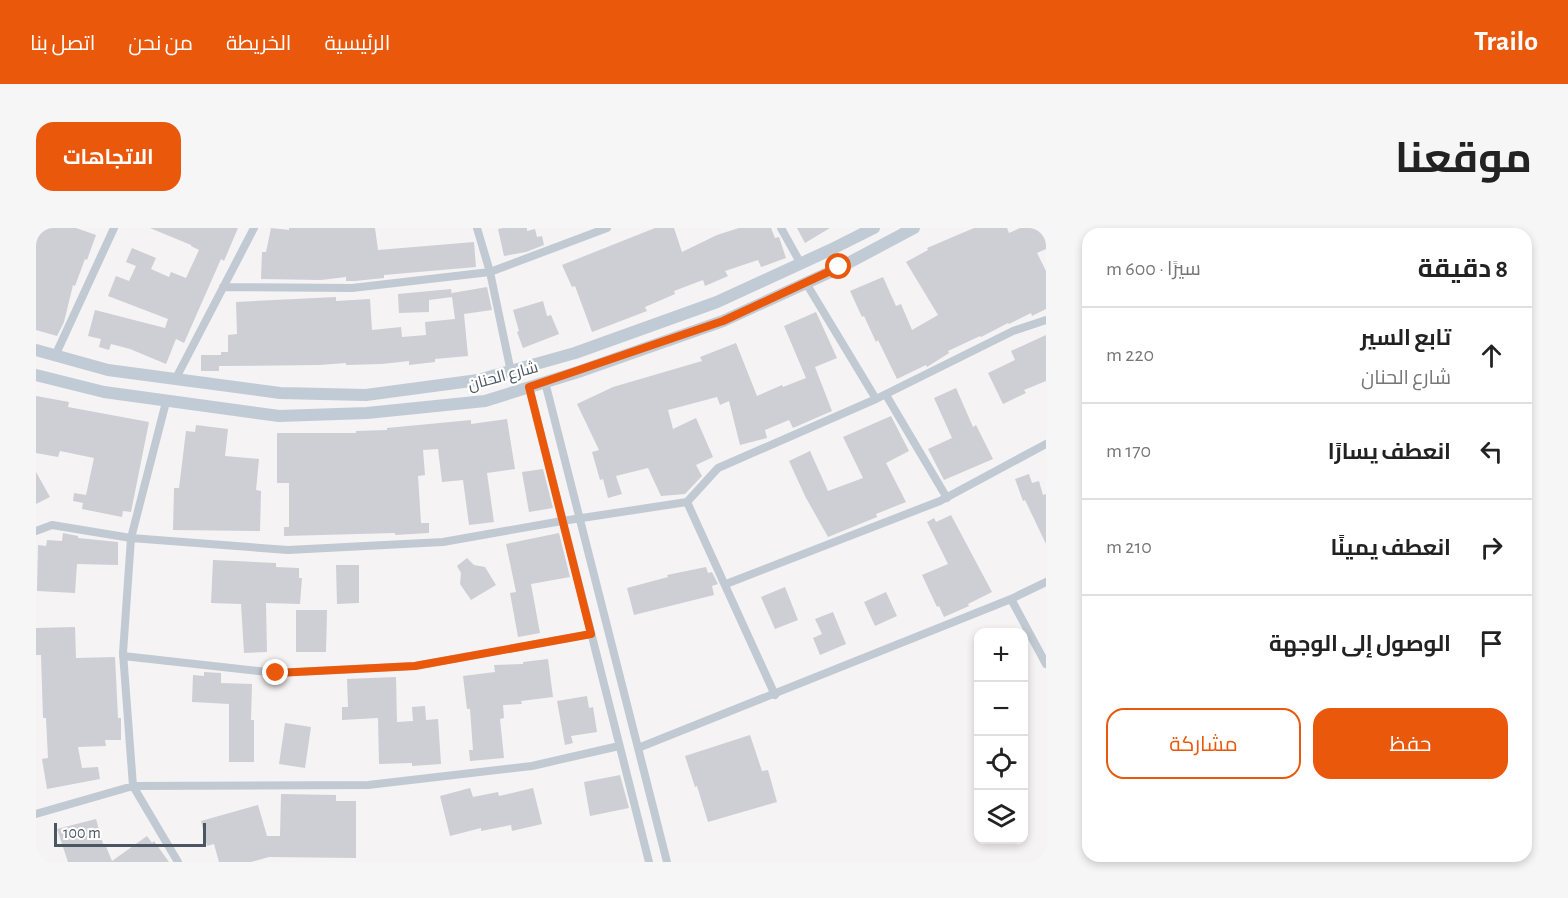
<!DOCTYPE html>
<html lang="ar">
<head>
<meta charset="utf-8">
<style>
	body { margin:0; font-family:"Alegreya Sans",Cairo,sans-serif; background:#f6f6f6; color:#222; direction:rtl }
	.controls { position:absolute; right:18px; bottom:18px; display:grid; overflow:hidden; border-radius:12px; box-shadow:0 3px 9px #0003 }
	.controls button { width:54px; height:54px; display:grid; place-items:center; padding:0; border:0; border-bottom:2px solid #e0e0e0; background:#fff; color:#222; font:30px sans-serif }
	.scale { position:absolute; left:18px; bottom:15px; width:152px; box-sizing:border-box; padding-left:6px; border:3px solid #4a5661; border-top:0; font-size:16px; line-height:21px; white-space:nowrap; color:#4a5661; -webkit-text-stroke:4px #fff; paint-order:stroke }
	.stop { position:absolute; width:18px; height:18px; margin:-14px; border:4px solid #ea580c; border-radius:50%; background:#fff }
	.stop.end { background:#ea580c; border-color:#fff; box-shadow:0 2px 6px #0008 }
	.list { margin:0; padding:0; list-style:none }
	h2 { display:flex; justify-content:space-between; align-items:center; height:78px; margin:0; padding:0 24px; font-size:26px }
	h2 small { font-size:20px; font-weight:400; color:#767676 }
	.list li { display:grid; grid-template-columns:39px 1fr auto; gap:18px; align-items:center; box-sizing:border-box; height:96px; padding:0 24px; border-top:2px solid #e0e0e0 }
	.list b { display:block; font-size:22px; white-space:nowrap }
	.list p { margin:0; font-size:20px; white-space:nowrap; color:#767676 }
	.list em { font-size:20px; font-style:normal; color:#767676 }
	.actions { display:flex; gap:12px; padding:18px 24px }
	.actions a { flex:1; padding:14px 0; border:2px solid #ea580c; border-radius:18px; text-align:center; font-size:21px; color:#ea580c }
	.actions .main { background:#ea580c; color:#fff }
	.icon { flex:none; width:33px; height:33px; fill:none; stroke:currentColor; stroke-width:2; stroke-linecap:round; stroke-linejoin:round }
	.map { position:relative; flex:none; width:1010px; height:634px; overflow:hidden; direction:ltr; border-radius:18px }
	header { display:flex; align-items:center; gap:36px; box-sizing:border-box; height:84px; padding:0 30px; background:#ea580c; color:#fff }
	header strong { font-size:28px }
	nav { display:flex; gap:33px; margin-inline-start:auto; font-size:21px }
	.intro { display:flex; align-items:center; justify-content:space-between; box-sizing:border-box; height:144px; padding:0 36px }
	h1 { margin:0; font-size:42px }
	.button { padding:15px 27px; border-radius:18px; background:#ea580c; color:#fff; font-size:21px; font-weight:700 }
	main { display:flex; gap:36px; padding:0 36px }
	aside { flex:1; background:#fff; border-radius:18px; box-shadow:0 3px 9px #0003 }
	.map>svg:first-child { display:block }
	.building { fill:#cdcfd5 }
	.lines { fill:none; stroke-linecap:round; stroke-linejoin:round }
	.street { stroke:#c1cad2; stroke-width:8 }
	.secondary { stroke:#c1cbd6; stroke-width:12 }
	.route { stroke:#ea580c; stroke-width:8 }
	.labels { text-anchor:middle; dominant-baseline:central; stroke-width:4.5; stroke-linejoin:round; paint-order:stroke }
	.street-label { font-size:16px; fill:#4a5661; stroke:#fff }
</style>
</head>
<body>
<header>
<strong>Trailo</strong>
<nav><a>الرئيسية</a><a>الخريطة</a><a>من نحن</a><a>اتصل بنا</a></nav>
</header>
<div class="intro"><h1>موقعنا</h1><a class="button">الاتجاهات</a></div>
<main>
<aside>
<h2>8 دقيقة<small>سيرًا · 600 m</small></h2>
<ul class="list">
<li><svg class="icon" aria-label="ahead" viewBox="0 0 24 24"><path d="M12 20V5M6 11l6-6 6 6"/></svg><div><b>تابع السير</b><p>شارع الحنان</p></div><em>220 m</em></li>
<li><svg class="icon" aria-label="left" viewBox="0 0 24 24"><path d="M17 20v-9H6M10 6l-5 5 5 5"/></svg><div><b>انعطف يسارًا</b></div><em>170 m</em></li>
<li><svg class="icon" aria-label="right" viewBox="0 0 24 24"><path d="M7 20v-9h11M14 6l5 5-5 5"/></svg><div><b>انعطف يمينًا</b></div><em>210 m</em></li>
<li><svg class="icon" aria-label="arrive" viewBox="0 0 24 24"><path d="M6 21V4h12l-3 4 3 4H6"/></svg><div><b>الوصول إلى الوجهة</b></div></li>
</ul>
<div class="actions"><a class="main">حفظ</a><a>مشاركة</a></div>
</aside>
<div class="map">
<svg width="1010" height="634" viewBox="0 0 1010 634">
	<rect width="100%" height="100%" fill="#f5f3f3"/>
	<path class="building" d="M 0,0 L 40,0 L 60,7 L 51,32 L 49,31 L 39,58 L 37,57 L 28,94 L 21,108 L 0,102 Z
		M 114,0 L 202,0 L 188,33 L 185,31 L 148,115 L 140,111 L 130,136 L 94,121 L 75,116 L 73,122 L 63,119 L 65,111 L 52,108 L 59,82 L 129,100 L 132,91 L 72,68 L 80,48 L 93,53 L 100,38 L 90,34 L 96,20 L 120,30 L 115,41 L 133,49 L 135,44 L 150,50 L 163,22 L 155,18 L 155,17 Z
		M 235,0 L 253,2 L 253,0 L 339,0 L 342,22 L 438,14 L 440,39 L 348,47 L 348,50 L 319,53 L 310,53 L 310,49 L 285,52 L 225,51 L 226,24 L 230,24 Z
		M 467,0 L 491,0 L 491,3 L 499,1 L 501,9 L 506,8 L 508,17 L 490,24 L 468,28 L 462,1 Z
		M 619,0 L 638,0 L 646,24 L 681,7 L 703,0 L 735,0 L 739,10 L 743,9 L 750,30 L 725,39 L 722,32 L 689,43 L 692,48 L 669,58 L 667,52 L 638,63 L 639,66 L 609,79 L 611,83 L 556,104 L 539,58 L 536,59 L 526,37 Z
		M 761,0 L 794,0 L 769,15 Z
		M 938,0 L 971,0 L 973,5 L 984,0 L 1010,0 L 1010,21 L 1001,25 L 1010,43 L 1010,81 L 996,88 L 995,85 L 973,96 L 972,95 L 945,109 L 944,108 L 912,123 L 913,125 L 891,139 L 890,137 L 861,151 L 842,112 L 840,114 L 828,88 L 826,89 L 814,63 L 847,49 L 860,78 L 865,76 L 876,102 L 902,87 L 870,34 L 892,22 L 891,20 Z
		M 451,59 L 456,82 L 428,86 L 432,128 L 399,131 L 399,134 L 373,137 L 373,133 L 346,136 L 310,137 L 310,135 L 283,137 L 183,138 L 183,143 L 165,143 L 165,127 L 185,127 L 185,124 L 192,124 L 192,107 L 201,106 L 200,74 L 300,69 L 300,73 L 334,71 L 336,102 L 365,99 L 366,109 L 390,107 L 389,94 L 419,91 L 416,69 L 393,72 L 393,84 L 363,85 L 362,66 L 415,61 L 416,67 L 416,65 Z
		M 507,73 L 511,88 L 515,87 L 523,106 L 487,120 L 481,104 L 483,103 L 477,82 Z
		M 780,84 L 801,130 L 779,139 L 796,183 L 757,200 L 753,192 L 729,202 L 731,210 L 704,217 L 693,173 L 684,177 L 681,169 L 632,182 L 637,201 L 660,190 L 677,229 L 660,237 L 666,248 L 649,266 L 625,268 L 612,240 L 580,248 L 586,266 L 572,270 L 567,251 L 564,252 L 556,224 L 563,222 L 541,176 L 577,159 L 666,133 L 664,129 L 700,115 L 721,168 L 746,157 L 747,159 L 770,150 L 748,98 Z
		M 1010,107 L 1010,153 L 988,162 L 990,165 L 967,176 L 952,145 L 979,132 L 975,123 Z
		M 920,160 L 937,199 L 940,197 L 957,231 L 908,252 L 892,221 L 916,210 L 898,170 Z
		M 0,168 L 33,174 L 32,179 L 113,194 L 95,284 L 87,283 L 86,289 L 46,281 L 47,275 L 37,273 L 38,265 L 50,267 L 58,230 L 24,223 L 22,229 L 0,225 Z
		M 855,188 L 873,223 L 850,235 L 870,274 L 840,286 L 841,289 L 792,309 L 769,268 L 753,233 L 774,223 L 792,263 L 827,250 L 807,209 Z
		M 471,191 L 479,241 L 451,245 L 458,294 L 433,297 L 427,252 L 406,254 L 402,221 L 387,222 L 389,247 L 382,248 L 385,295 L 393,295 L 393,305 L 359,307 L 359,305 L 248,308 L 248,299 L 253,299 L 253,255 L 241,255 L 241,205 L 320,205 L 320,203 L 351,202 L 351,200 L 435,192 L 435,196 Z
		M 160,197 L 192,201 L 189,228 L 223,231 L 220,262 L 225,263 L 224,303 L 137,302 L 138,260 L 143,260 L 150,203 L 159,204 Z
		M 507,241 L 517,280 L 493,284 L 486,244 Z
		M 0,244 L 14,269 L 0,276 Z
		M 993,246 L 996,255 L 1003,253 L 1007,267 L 1010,266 L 1010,316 L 989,272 L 987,273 L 979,251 Z
		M 915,287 L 956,364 L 932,376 L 933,378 L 908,389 L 903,378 L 901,379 L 886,347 L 912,336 L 891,294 L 898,290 L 900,294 Z
		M 27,305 L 42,308 L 42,310 L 82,314 L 82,337 L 41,336 L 39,365 L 1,363 L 2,317 L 10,318 L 11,312 L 26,313 Z
		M 523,305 L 534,349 L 495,356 L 504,405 L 482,409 L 474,365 L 480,364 L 470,316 Z
		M 431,330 L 438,337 L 449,339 L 460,357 L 435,372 L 424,356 L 425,345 L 421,338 Z
		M 177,332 L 240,335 L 240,339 L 263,340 L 263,350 L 266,350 L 264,376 L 230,375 L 231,424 L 208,425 L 205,376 L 175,375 Z
		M 300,337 L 323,337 L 323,375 L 301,376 Z
		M 670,339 L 672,345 L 676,344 L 682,356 L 676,358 L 678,367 L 598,387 L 591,360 L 632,349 L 631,347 Z
		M 749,359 L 762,392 L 739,401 L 725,369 Z
		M 850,364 L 861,388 L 839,398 L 828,374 Z
		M 260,382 L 291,382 L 290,424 L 260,424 Z
		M 797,384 L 810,416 L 784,427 L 777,410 L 786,406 L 779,391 Z
		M 39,399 L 40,430 L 79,429 L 82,490 L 85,490 L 85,512 L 69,512 L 70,518 L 42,519 L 46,540 L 62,539 L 64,551 L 11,561 L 6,531 L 12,530 L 10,490 L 7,490 L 5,427 L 0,427 L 0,400 Z
		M 512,431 L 517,469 L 485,473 L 486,476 L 467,477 L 468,490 L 464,491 L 468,530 L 434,533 L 433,522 L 437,522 L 434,481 L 431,481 L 427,448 L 459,444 L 458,437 L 487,436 L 487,434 Z
		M 168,444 L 185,445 L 185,455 L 216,456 L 215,492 L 218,492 L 218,534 L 193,534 L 193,476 L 156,474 L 157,447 L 168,448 Z
		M 360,449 L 361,494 L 377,493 L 376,479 L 389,478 L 390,492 L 402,491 L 405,536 L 376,538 L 376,535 L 343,536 L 342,490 L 306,492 L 306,479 L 312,479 L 311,451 Z
		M 551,468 L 553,480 L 557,479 L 561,504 L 535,508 L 537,515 L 529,517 L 521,473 Z
		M 249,495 L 275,499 L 269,540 L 243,536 Z
		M 714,507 L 726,543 L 732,542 L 741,574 L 672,594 L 661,558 L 659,559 L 649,528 Z
		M 584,547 L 593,580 L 554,588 L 548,554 Z
		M 434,560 L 437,569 L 462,564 L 463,568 L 497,560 L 506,596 L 476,603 L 475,597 L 445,603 L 445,600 L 414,608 L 404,568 Z
		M 245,566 L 300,567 L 300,573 L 320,573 L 320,630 L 233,629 L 215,634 L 183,634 L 178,616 L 171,618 L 165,593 L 222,577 L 231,608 L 244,608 Z
		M 60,591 L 67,616 L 69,616 L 76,633 L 111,608 L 116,615 L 118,613 L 133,634 L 32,634 L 21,601 Z"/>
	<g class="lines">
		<path class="street" d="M 441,0 L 454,44 L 475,144
			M 745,0 L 765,36
			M 770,55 L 840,171
			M 187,59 L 316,60 L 454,44 L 571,0
			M 19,128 L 78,0
			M 139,152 L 218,0
			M 509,154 L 631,634
			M 493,159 L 613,634
			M 850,167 L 911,270
			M 130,174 L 95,310 L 87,425 L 97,558 L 142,634
			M 651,274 L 739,467
			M 0,303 L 16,297 L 95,310 L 252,322 L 407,314 L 526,293 L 651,274 L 682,240 L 840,171 L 977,103 L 1010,92
			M 690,356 L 904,273 L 1010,216
			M 975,371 L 1010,436
			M 87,428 L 240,445 L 379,438 L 555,406
			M 602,520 L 975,371 L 1010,354
			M 0,586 L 97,558 L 332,557 L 496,538 L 583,518"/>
		<path class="secondary" d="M 0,122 L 72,142 L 244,165 L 330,167 L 442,152 L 539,125 L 681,74 L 794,22 L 838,0
			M 0,147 L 68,164 L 243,188 L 331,185 L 449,173 L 542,144 L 687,93 L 803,40 L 878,0"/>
	</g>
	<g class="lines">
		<path class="route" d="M 240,445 L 379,438 L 555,406 L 493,159 L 687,93 L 803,39"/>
	</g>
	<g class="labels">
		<g class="street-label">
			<text transform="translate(467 148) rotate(-15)">شارع الحنان</text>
		</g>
	</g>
</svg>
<div class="controls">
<button>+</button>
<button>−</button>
<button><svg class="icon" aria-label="locate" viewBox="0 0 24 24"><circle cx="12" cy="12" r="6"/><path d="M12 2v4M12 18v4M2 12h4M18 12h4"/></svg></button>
<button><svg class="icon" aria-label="layers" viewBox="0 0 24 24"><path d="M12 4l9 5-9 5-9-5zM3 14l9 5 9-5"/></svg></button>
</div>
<div class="scale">100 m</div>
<div class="stop" style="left:803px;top:39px"></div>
<div class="stop end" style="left:240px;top:445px"></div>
</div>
</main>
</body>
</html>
